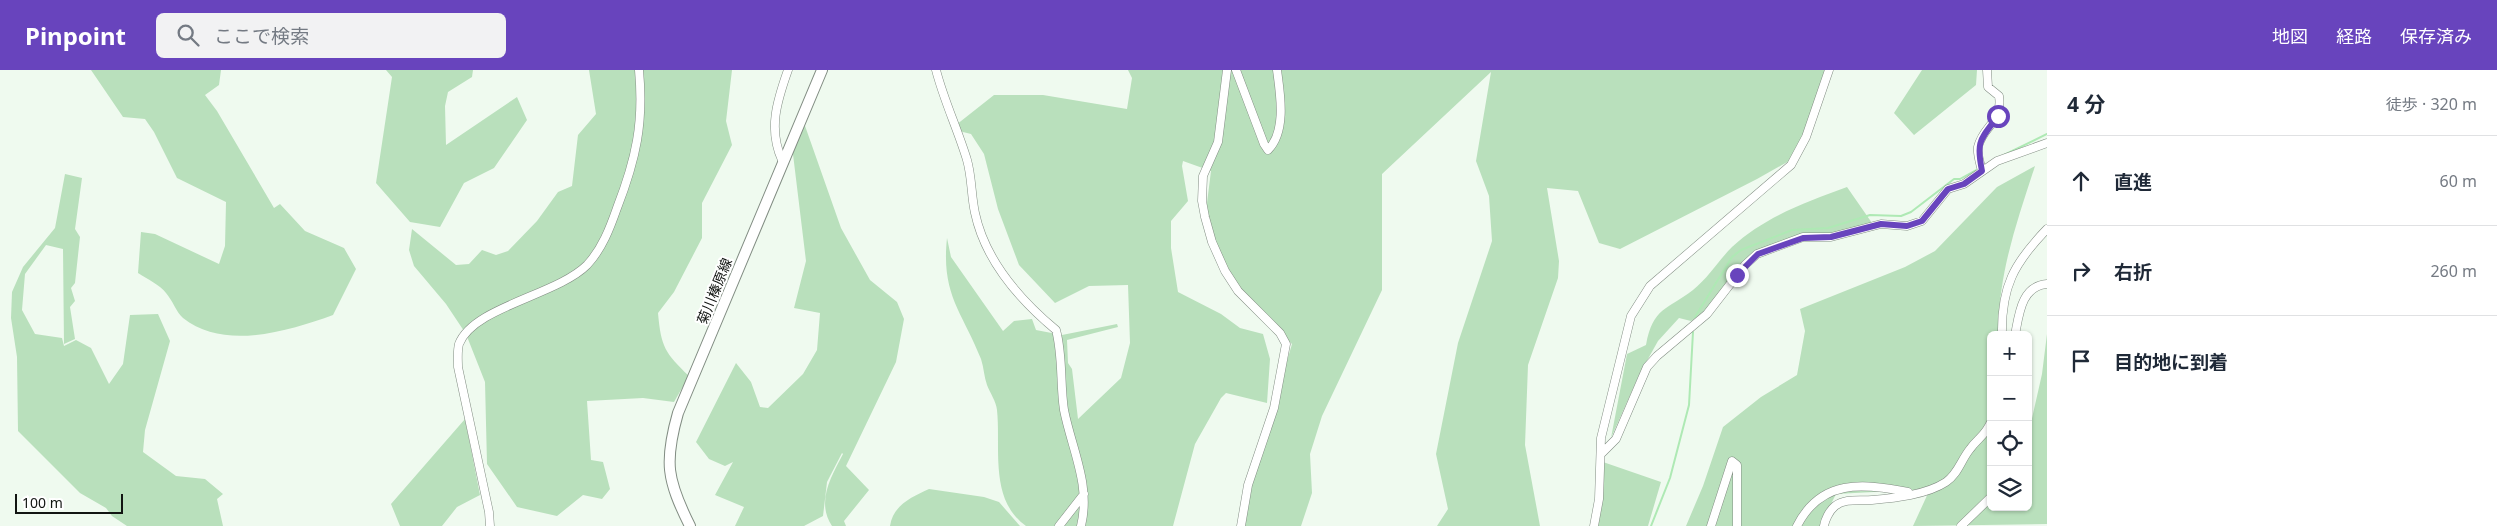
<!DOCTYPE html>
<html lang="ja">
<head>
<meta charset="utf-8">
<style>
	body { margin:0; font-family:"Noto Sans","Noto Sans JP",sans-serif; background:#f2f2f3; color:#1f2937 }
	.controls { position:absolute; right:15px; bottom:15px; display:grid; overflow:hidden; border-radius:8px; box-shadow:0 1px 4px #0004 }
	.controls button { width:45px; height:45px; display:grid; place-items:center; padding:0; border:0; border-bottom:1px solid #e0e1e3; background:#fff; color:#1f2937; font:25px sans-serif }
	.scale { position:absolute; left:15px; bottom:12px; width:108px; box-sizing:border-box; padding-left:5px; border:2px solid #121512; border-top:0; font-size:14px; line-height:18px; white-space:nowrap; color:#121512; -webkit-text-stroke:4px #fff; paint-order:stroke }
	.stop { position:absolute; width:15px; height:15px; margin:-11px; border:4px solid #6844bd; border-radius:50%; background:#fff }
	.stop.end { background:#6844bd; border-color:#fff; box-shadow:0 1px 5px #0008 }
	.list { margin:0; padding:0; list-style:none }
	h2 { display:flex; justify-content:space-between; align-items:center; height:65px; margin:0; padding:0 20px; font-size:21px }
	h2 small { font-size:16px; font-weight:400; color:#747a83 }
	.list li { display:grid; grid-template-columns:32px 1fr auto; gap:15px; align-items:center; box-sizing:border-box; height:90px; padding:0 20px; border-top:1px solid #e0e1e3 }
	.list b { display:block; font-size:19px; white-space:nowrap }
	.list em { font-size:16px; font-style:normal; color:#747a83 }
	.icon { flex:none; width:28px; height:28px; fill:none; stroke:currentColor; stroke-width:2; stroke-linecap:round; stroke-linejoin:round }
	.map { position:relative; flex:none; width:2047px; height:456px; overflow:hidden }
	header { display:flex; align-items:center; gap:30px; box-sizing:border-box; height:70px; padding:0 25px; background:#6844bd; color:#fff }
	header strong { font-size:24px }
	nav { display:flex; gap:28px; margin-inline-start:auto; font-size:18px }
	.search { width:350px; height:45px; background:#f2f2f3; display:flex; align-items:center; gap:12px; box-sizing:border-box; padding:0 18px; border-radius:8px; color:#747a83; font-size:19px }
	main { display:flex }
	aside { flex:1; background:#fff }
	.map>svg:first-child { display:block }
	.green { fill:#b9e0bc }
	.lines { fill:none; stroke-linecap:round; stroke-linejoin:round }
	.stream { stroke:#aee9b4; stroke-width:2 }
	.minor-casing { stroke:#828d83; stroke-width:9 }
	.major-casing { stroke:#828d83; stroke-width:12 }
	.minor { stroke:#fff; stroke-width:8 }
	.major { stroke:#fff; stroke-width:10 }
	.route { stroke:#6844bd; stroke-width:6 }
	.labels { text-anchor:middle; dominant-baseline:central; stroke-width:4; stroke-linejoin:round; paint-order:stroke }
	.street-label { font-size:14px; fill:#121512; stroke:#fff }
</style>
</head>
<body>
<header>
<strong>Pinpoint</strong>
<div class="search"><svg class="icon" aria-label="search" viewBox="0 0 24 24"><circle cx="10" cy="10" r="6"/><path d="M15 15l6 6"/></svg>ここで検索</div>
<nav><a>地図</a><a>経路</a><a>保存済み</a></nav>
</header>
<main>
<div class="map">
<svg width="2047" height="456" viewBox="0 0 2047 456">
	<rect width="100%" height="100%" fill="#effaef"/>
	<path class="green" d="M 91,0 L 221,0 L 219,15 L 205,25 L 217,41 L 274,138 L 280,134 L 305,161 L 344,178 L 356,199 L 333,245 C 289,261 224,281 183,248 C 176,242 173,231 166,223 C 160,215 147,209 138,203 L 141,162 L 155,164 L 219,194 L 225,176 L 226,132 L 177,108 L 154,62 L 145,49 L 123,47 Z
		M 386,0 L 473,0 L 472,7 L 448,22 L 445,36 L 446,75 L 517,27 L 527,50 L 494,98 L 464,113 L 440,157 L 410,152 L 376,113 L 392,7 Z
		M 589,0 L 732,0 L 726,51 L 732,75 L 702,133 L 702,168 L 674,222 L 658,243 C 661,277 665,283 689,306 L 674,332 L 643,328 L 587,331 L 591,390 L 603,392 L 610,419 L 602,429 L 583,425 L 557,446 L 517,437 L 487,394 L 485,312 L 466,264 L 446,234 L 414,196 L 409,180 L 412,159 L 456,195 L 469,194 L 482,180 L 496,185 L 508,181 L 537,151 L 558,122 L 572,116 L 578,65 L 596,44 Z
		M 1128,0 L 1833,0 L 1796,87 L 1757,109 L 1620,179 L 1599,173 L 1578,121 L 1547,118 L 1559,191 L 1558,208 L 1528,295 L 1525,375 L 1540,456 L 1437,456 L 1448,439 L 1436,384 L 1458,273 L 1492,171 L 1489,126 L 1476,91 L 1491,2 L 1382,104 L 1382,220 L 1322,346 L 1310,384 L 1312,423 L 1301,456 L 1238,456 L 1292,274 L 1240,223 L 1217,183 L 1206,141 L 1211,101 L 1183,91 L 1182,96 L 1188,131 L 1171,151 L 1171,178 L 1178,222 L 1221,244 L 1240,258 L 1263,264 L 1270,289 L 1267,333 L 1226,323 L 1221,328 L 1195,374 L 1173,456 L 1026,456 C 989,430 1001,378 997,340 C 996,331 990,323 987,315 C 984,307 984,298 981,289 C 962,241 941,225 947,168 L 951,187 L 1003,261 L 1014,251 L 1032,249 L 1036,260 L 1062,265 L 1117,254 L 1118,257 L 1067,270 L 1068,293 L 1072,299 L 1078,349 L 1121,308 L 1130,273 L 1128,215 L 1089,216 L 1055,233 L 1019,195 L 998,139 L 984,84 L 971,64 L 959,61 L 956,55 L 994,25 L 1043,25 L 1127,39 L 1132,8 Z
		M 1922,0 L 1977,0 L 1976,15 L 1914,65 L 1894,43 Z
		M 804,53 L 841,158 L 870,210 L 897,232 L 904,249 L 896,292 L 846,396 L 869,420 L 844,451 L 846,456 L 832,456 C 816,432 831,407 843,384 L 842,383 L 827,412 L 823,446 L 804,456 L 735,456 L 744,437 L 715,425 L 733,392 L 725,396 L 709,389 L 696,372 L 736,293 L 751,312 L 760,337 L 768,338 L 803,304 L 817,280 L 820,243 L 794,238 L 806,191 L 792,76 Z
		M 2035,96 C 2017,152 1997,206 1999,265 L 1991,265 L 1991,437 L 2028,437 L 2028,366 L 2042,304 L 2047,264 L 2047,454 L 1913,456 L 1930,419 L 1836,424 L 1820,456 L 1686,456 L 1703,416 L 1723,357 L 1761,327 L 1797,305 L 1805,261 L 1800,239 L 1905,197 L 1935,181 L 1997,117 Z
		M 65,104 L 82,108 L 75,159 L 80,167 L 75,213 L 71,218 L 75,231 L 70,237 L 75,269 L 64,274 L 63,179 L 46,175 L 25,204 L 22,240 L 35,264 L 62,268 L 64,276 L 76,270 L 91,278 L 109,314 L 123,294 L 130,245 L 158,244 L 170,271 L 145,360 L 143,382 L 176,406 L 205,409 L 223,424 L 217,429 L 223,456 L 127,456 L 112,446 L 106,438 L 80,423 L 18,361 L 17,287 L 11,248 L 12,222 L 23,197 L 55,158 Z
		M 1847,117 L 1872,153 L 1840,165 L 1808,166 L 1754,183 L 1714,236 L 1691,251 L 1679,248 L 1658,271 L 1639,305 L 1611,368 L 1627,284 L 1646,275 C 1653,237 1667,240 1693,220 C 1708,208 1719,190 1732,177 C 1764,147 1806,132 1847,117 Z
		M 465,349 L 480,425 L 457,437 L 442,456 L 400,456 L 391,434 Z
		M 1603,392 L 1661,412 L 1648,456 L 1594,456 Z
		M 929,419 L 984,427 L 999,432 L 1020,456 L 890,456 C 893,435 912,427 929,419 Z"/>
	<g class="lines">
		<path class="stream" d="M 2004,85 L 2047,64
			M 1695,247 L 1732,187 L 1741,180 L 1792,160 L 1828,158 L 1870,145 L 1901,146 L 1911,142 L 1954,109 L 1960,109 L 1978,99
			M 1651,456 L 1670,408 L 1689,335 L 1693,262"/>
		<g class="minor-casing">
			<path id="minor" d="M 936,0 C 944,31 958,60 967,90 C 972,107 971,125 975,143 C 985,190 1020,230 1056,260 C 1063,286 1060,314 1064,340 C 1072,380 1091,415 1081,456
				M 1227,0 L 1218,72 L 1203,106 L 1202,131 L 1205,147 L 1212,172 L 1225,201 L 1238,221 L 1280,263 L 1286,274 L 1274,338 L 1248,415 L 1241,456
				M 1236,0 L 1264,74 L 1268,80 C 1287,61 1280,23 1277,0
				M 782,90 C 768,59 777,31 788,0
				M 1982,101 C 1980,93 1977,84 1978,77 C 1983,55 2003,53 1999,26 L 1988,17 L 1987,0
				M 2002,265 C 2001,217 2014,193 2047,159
				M 2015,265 C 2019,245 2021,216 2047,214
				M 1602,383 L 1616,369 L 1647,297 L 1657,286 L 1707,244 L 1745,195 L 1757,184 L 1803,167 L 1831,167 L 1881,154 L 1907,156 L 1922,151 L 1948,119 L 1964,114 L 1997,91 L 2047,73
				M 490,456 L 489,442 L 458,297 C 458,290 457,282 459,274 C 473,237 557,225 587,195 C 602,179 610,158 617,138 C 636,89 644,53 639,0
				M 1059,456 L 1084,424
				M 1594,456 L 1599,429 L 1601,368 L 1631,246 L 1650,216 L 1791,95 L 1806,67 L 1829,0
				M 1711,456 L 1732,391 L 1737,395 L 1737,456
				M 1797,456 C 1821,409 1862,413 1908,422
				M 1824,456 C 1825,450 1829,441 1835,436 C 1845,428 1859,431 1872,430 C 1895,428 1926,425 1946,412 C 1958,404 1961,390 1970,379 C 1978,368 1985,366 1991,352
				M 1961,456 L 1991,427"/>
		</g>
		<g class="major-casing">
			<path id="major" d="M 690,456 C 667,410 664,392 678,343 L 822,0"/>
		</g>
		<use href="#minor" class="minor"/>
		<use href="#major" class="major"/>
	</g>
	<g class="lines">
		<path class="route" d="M 1737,205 L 1758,184 L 1803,168 L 1831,167 L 1881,154 L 1907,156 L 1922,151 L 1948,119 L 1964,114 L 1982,101 C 1976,71 1980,70 1998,46"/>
	</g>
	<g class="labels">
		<g class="street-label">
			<text transform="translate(714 221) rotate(-68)">菊川榛原線</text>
		</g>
	</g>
</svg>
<div class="controls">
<button>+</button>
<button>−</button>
<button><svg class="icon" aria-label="locate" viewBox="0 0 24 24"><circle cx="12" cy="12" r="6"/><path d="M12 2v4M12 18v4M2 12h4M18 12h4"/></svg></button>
<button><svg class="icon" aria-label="layers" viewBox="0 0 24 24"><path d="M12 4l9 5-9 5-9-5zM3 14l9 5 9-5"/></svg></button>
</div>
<div class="scale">100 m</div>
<div class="stop" style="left:1998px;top:46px"></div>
<div class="stop end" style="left:1737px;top:205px"></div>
</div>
<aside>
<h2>4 分<small>徒歩 · 320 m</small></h2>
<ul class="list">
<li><svg class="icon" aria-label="ahead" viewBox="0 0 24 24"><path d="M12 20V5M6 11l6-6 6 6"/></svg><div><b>直進</b></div><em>60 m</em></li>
<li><svg class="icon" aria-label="right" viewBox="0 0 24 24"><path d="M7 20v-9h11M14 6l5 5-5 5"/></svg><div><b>右折</b></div><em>260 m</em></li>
<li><svg class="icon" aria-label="arrive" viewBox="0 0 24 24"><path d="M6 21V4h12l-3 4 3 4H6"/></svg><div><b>目的地に到着</b></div></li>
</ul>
</aside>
</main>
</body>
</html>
